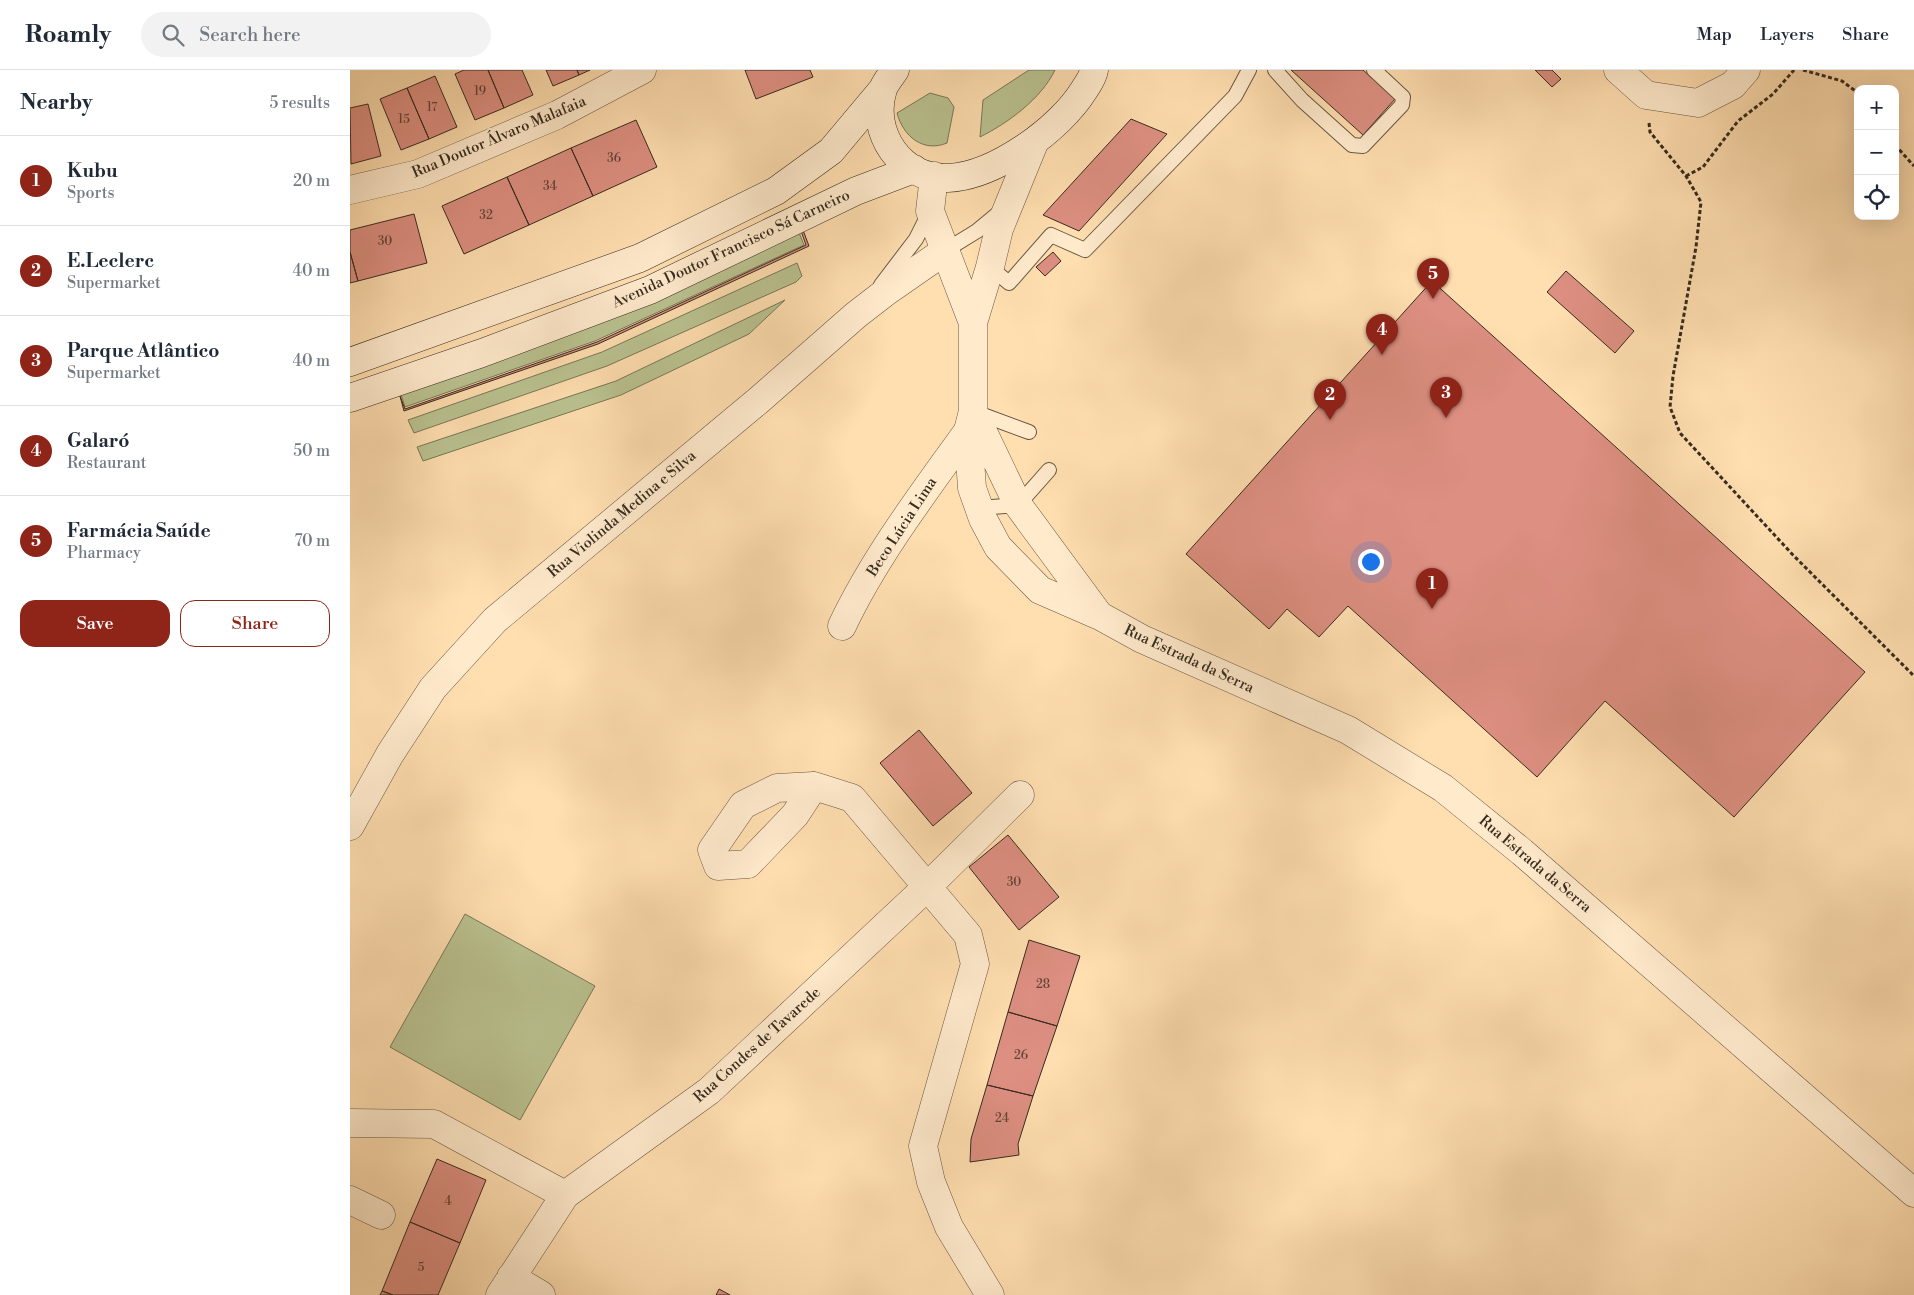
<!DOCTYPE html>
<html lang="en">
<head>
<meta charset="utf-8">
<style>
	body { margin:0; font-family:"Libre Bodoni",serif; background:#f2f2f3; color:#1f2937 }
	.controls { position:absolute; right:15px; top:15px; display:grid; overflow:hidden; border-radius:10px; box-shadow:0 5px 20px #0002 }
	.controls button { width:45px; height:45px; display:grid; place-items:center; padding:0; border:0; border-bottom:1px solid #e0e1e3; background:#fff; color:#1f2937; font:25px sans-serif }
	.you { position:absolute; left:1020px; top:491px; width:18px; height:18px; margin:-12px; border:4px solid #fff; border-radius:50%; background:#1a73e8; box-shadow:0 0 0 8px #1a73e833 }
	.badge { display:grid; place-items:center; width:32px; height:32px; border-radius:50%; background:#8f2418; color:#fff; font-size:16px; font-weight:700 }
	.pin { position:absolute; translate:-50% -41px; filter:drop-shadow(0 1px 2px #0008) }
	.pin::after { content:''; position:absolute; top:26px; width:18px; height:15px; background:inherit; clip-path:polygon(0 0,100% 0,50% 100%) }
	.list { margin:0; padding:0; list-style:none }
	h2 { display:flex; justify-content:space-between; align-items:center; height:65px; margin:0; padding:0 20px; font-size:21px }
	h2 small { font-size:16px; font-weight:400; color:#747a83 }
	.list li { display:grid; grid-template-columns:32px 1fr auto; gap:15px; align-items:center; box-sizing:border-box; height:90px; padding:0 20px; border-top:1px solid #e0e1e3 }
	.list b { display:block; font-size:19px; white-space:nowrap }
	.list p { margin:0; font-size:16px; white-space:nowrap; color:#747a83 }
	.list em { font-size:16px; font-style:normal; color:#747a83 }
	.actions { display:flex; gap:10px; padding:15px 20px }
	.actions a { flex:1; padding:11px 0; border:1px solid #8f2418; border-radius:15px; text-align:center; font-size:18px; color:#8f2418 }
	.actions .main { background:#8f2418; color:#fff }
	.icon { flex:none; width:28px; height:28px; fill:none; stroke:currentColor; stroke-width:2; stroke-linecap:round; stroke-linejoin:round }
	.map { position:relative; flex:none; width:1564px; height:1225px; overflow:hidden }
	header { display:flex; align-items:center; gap:30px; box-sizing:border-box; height:70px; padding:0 25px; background:#fff; border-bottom:1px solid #e0e1e3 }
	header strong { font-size:24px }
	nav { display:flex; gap:28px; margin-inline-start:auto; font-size:18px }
	.search { width:350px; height:45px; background:#f2f2f3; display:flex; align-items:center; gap:12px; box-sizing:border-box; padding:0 18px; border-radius:28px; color:#747a83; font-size:19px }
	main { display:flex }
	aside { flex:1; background:#fff }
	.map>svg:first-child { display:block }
	.green { fill:#bac290; stroke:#787758 }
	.building { fill:#dd8f81; stroke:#362c1f }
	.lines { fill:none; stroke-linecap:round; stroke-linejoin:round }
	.service-casing { stroke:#685843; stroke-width:16 }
	.minor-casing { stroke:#685843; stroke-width:29 }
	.tertiary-casing { stroke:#685843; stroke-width:29 }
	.secondary-casing { stroke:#362c1f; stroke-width:29 }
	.path { stroke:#362c1f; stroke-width:3; stroke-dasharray:4 2.5; stroke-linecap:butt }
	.service { stroke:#ffeacc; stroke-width:14 }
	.minor { stroke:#ffeacc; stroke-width:28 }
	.tertiary { stroke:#ffeacc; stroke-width:28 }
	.secondary { stroke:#ffeacc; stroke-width:28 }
	.labels { text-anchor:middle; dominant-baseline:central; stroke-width:4; stroke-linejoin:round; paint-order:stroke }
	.number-label { font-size:12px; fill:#604538 }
	.street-label { font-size:15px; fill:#362c1f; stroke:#ffeacc }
</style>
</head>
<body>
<header>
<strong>Roamly</strong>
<div class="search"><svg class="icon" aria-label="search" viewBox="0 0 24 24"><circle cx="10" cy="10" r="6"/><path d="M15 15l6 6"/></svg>Search here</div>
<nav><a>Map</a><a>Layers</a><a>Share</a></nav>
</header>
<main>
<aside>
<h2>Nearby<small>5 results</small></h2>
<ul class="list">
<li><span class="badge">1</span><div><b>Kubu</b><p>Sports</p></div><em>20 m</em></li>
<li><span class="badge">2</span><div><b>E.Leclerc</b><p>Supermarket</p></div><em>40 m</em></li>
<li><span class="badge">3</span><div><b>Parque Atlântico</b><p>Supermarket</p></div><em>40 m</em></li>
<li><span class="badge">4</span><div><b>Galaró</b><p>Restaurant</p></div><em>50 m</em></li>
<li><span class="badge">5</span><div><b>Farmácia Saúde</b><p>Pharmacy</p></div><em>70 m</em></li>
</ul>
<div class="actions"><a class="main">Save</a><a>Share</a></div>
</aside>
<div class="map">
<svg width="1564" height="1225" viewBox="0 0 1564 1225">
	<rect width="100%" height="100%" fill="#ffdeb0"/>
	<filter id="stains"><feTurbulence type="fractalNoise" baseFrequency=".004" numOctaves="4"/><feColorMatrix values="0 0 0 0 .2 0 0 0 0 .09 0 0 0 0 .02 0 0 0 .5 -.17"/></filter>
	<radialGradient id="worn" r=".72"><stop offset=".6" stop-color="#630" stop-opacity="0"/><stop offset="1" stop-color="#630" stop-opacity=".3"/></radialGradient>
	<path class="green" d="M 679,0 L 705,0 C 691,29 658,53 630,67 L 633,30 Z
		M 580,23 L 598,28 L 604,37 L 597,73 C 573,83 553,66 547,43 Z
		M 448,160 L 454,175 L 245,271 L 55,337 L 50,321 Z
		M 447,193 L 452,206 L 446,212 L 257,296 L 64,363 L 58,350 L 252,282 Z
		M 435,230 L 399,264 L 271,325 L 73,391 L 67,377 L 266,311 Z
		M 115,844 L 245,916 L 170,1050 L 40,977 Z"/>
	<path class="building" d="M 114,0 L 138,0 L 154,38 L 125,50 L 105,4 Z
		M 138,0 L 172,0 L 183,25 L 154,38 Z
		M 196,0 L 227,0 L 229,5 L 203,16 Z
		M 227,0 L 240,0 L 229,5 Z
		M 395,0 L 460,0 L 463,7 L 406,29 Z
		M 941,0 L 1013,0 L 1045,29 L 1013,65 Z
		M 1185,0 L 1202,0 L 1211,9 L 1202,17 Z
		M 85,6 L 107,57 L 79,69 L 57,18 Z
		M 57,18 L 79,69 L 51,80 L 30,29 Z
		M 18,34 L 31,86 L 1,94 L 0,38 Z
		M 781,49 L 817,64 L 729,161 L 693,145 Z
		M 286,50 L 307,97 L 243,126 L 221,78 Z
		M 221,78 L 243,126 L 179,155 L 157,107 Z
		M 157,107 L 179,155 L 114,184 L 92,136 Z
		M 64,144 L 77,193 L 8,211 L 0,182 L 0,160 Z
		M 453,160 L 459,176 L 248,274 L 54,341 L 50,326 L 55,339 L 247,272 L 456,175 L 451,161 Z
		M 0,182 L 8,211 L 0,213 Z
		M 703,182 L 711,191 L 695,206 L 686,197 Z
		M 1216,201 L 1284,261 L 1265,283 L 1197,222 Z
		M 1082,211 L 1515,602 L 1384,747 L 1255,631 L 1187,707 L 998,536 L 969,567 L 937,539 L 919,559 L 836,484 Z
		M 569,660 L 622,723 L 583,756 L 530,693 Z
		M 658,765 L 709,827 L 669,860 L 619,797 Z
		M 679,870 L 730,886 L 707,956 L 658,942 Z
		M 658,942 L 707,956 L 683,1026 L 637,1015 Z
		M 637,1015 L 683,1026 L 668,1074 L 669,1085 L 620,1092 L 621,1069 Z
		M 87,1089 L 136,1110 L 110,1173 L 60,1152 Z
		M 60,1152 L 110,1173 L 88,1225 L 43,1225 L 32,1221 Z
		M 369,1219 L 380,1225 L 366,1225 Z
		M 32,1221 L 43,1225 L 30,1225 Z"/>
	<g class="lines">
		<g class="service-casing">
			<path id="service" d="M 925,0 L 952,30 L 1002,75 L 1013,76 L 1052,35 L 1053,27 L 1024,0
				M 596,180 L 627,161 L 650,142
				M 640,197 L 659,213 L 701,165 L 735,180 L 885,26 L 899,0
				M 531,215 L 566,169 L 580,141
				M 625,342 L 679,362
				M 629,438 L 668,435 L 699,400"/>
		</g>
		<g class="minor-casing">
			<path id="minor" d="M 1268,0 L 1296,25 L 1348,33 L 1383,15 L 1396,0
				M 0,120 L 68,104 L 207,45 L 292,0
				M 492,556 C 524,488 574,422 618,361
				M 464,716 L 445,745 L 398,794 L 368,796 L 362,780 L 393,735 L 427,718 L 464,716 L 502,728 L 618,865 L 625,894 L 573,1076 L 581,1112 L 599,1157 L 640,1225
				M 0,756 L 40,684 L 83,618 L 145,550 L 409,330 L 506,245 L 537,221 L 596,180
				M 0,1053 L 84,1054 L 215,1125
				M 0,1130 L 31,1145
				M 161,1207 L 191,1225
				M 150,1225 L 215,1125 L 359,1021 L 578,816 L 670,725"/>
		</g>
		<g class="tertiary-casing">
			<path id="tertiary" d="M 684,73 L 649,159 L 640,197 L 623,253 L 623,341 L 618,361 L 622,418 L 633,449 L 648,477 L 690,520 L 752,547 L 792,569 L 998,660 L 1093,718 L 1172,782 L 1564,1123
				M 584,106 L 580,141 L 623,253
				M 623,341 L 668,435 L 749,545"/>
		</g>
		<g class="secondary-casing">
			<path id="secondary" d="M 545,0 C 541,6 535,13 533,19 C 519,62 551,110 598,108 C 645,106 710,59 734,20 C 738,14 743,7 744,0
				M 0,292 L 290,188 L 426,121 L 481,81 L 533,19
				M 0,328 L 132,283 L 300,220 L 506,121 L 564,99"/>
		</g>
		<path class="path" d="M 1453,0 L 1492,11 L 1508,23
			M 1299,53 L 1300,62 L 1336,106 L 1351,132 L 1346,177 L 1323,306 L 1320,337 L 1330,363 L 1443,485 L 1564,606
			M 1545,75 L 1564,96
			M 1336,106 L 1353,97 L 1388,51 L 1423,24 L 1444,0"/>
		<use href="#service" class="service"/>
		<use href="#minor" class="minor"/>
		<use href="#tertiary" class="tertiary"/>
		<use href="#secondary" class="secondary"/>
	</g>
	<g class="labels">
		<g class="number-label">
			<text x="130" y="21">19</text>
			<text x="82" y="37">17</text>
			<text x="54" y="49">15</text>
			<text x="264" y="88">36</text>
			<text x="200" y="116">34</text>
			<text x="136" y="145">32</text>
			<text x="35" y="171">30</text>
			<text x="664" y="812">30</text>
			<text x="693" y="914">28</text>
			<text x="671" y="985">26</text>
			<text x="652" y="1048">24</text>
			<text x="98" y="1131">4</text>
			<text x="71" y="1197">5</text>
		</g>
		<g class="street-label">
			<text transform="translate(149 67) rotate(-23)">Rua Doutor Álvaro Malafaia</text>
			<text transform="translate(381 179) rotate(-25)">Avenida Doutor Francisco Sá Carneiro</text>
			<text transform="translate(272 444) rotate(-40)">Rua Violinda Medina e Silva</text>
			<text transform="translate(552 457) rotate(-57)">Beco Lúcia Lima</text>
			<text transform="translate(839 589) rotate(25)">Rua Estrada da Serra</text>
			<text transform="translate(1185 794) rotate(40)">Rua Estrada da Serra</text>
			<text transform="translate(407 975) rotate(-42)">Rua Condes de Tavarede</text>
		</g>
	</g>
	<rect width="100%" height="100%" filter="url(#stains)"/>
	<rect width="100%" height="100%" fill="url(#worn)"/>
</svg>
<div class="controls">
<button>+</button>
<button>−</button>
<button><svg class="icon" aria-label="locate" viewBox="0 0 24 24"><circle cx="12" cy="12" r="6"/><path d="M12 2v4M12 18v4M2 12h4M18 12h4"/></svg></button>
</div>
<div class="you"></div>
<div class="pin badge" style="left:1082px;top:539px">1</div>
<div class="pin badge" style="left:980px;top:350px">2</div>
<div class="pin badge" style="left:1096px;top:348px">3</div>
<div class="pin badge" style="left:1032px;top:285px">4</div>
<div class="pin badge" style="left:1083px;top:229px">5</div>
</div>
</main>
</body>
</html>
